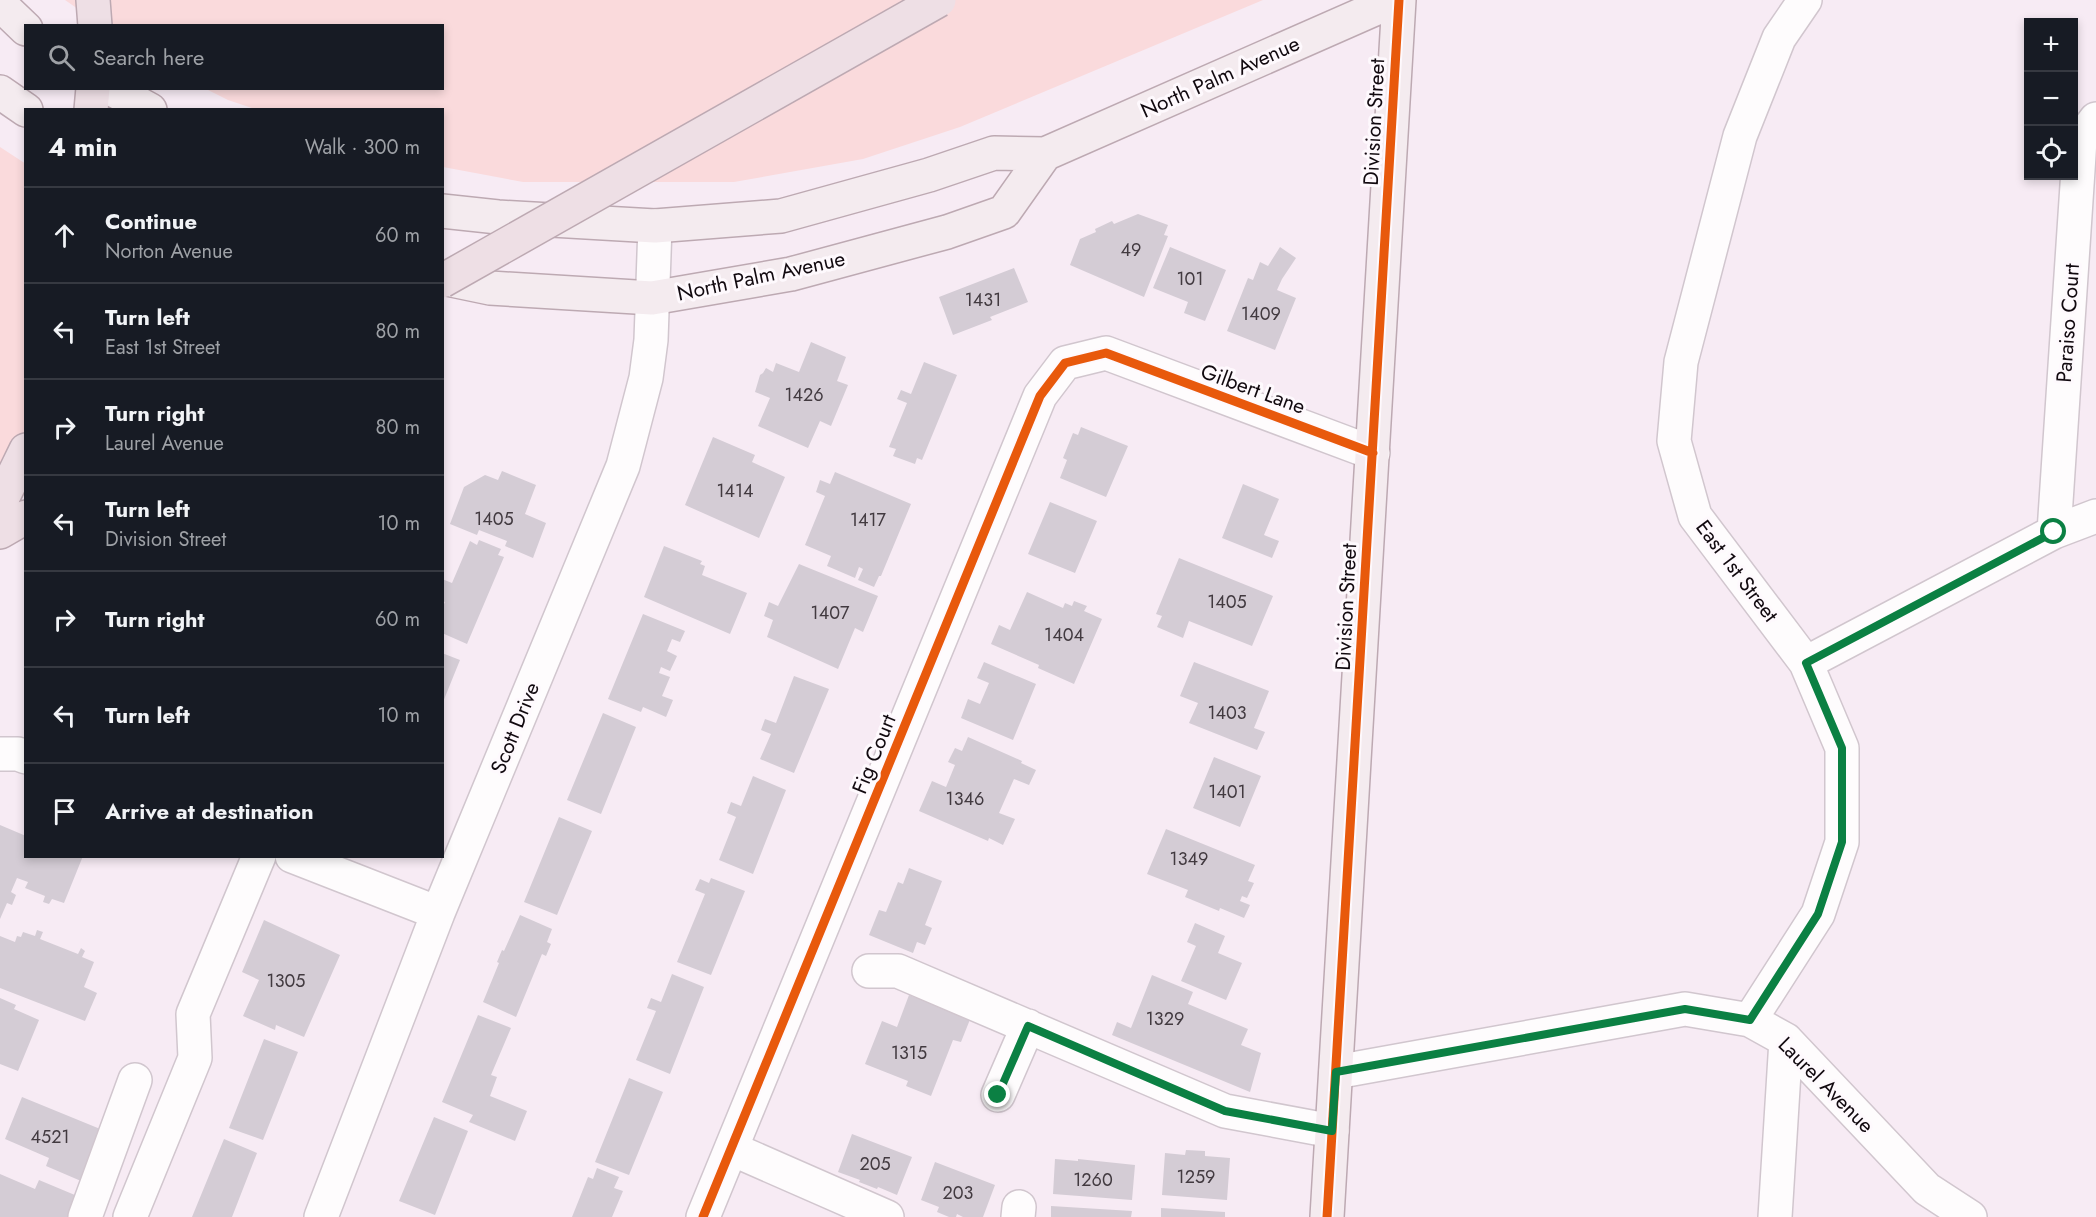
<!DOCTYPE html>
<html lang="en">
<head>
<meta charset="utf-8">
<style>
	body { margin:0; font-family:Jost,sans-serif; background:#242831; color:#f1f3f6 }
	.controls { position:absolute; right:18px; top:18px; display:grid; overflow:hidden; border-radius:0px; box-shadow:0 3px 9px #0003 }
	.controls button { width:54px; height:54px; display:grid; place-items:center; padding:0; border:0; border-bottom:2px solid #363941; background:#171b24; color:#f1f3f6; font:30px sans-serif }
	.stop { position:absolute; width:18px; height:18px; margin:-14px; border:4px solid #0b8043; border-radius:50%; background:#fff }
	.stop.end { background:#0b8043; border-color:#fff; box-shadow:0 2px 6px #0008 }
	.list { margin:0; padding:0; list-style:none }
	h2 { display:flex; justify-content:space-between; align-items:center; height:78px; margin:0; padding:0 24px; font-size:26px }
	h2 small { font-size:20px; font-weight:400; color:#9ea1a6 }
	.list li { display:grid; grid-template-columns:39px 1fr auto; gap:18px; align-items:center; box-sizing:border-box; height:96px; padding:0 24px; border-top:2px solid #363941 }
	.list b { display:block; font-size:22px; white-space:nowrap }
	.list p { margin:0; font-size:20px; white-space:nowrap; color:#9ea1a6 }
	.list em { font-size:20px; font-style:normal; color:#9ea1a6 }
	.icon { flex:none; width:33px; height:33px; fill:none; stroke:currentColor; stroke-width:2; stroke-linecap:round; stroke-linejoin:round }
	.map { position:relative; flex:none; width:2096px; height:1217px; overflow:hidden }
	.search { position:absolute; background:#171b24; box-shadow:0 3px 9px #0003; left:24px; top:24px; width:420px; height:66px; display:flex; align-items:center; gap:15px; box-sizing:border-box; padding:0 21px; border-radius:0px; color:#9ea1a6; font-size:22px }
	.panel { position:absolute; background:#171b24; box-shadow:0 3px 9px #0003; left:24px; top:108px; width:420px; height:750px; border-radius:0px }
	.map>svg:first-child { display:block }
	.green { fill:#fadadc }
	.building { fill:#d4ccd5 }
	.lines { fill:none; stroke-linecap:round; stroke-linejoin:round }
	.minor-casing { stroke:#d1c6ce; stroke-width:36 }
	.major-casing { stroke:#bda9b2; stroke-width:36 }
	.highway-casing { stroke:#bda9b2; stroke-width:36 }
	.minor { stroke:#fefcfd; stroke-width:33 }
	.major { stroke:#f4ebef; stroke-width:33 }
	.highway { stroke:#eedfe5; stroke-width:33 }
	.highway-bridge-casing { stroke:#bda9b2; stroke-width:36; stroke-linecap:butt }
	.highway-bridge { stroke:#eedfe5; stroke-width:33 }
	.cycleway-casing { stroke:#fef9fd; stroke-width:13 }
	.cycleway { stroke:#e8590c; stroke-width:9 }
	.route { stroke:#0b8043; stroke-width:8 }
	.labels { text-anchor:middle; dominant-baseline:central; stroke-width:6; stroke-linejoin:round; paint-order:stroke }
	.number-label { font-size:18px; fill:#423a40 }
	.street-label { font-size:21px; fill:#11090f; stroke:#fef9fd }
</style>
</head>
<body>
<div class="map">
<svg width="2096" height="1217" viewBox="0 0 2096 1217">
	<rect width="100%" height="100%" fill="#f7ebf4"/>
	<path class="green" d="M 65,0 L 1263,0 L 960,127 L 863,159 L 734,182 L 523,182 L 443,167 L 442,110 L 255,109 L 228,100 L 206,89 L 442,88 L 442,26 L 101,25 Z
		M 0,147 L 26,164 L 25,460 L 0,475 Z"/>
	<path class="building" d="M 1138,214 L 1168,225 L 1164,235 L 1168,236 L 1144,297 L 1070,265 L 1080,239 L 1096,232 L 1095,229 L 1112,221 L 1114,224 Z
		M 1170,247 L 1226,270 L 1205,321 L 1184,313 L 1188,302 L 1153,288 Z
		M 1280,247 L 1296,258 L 1282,279 L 1277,290 L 1296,298 L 1275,350 L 1227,331 L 1248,278 L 1253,280 L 1260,262 L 1268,266 Z
		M 1014,268 L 1028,302 L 990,317 L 992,320 L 953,335 L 939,297 Z
		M 811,342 L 846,357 L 837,381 L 848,385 L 831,426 L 820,421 L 808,448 L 758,426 L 770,398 L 755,392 L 760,375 L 763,373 L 766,368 L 773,372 L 776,363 L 799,372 Z
		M 924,362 L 957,375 L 922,460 L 917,458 L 915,464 L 893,456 L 896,449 L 889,447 L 907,403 L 897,399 L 901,390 L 911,394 Z
		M 1081,427 L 1128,446 L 1106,497 L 1060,478 L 1067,460 L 1063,458 L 1073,433 L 1078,435 Z
		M 713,437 L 755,455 L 752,462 L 785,477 L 759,538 L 685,505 Z
		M 502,471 L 536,485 L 525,514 L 546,523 L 533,558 L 505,546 L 507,541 L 479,530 L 477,535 L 450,524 L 464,487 L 485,475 L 498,480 Z
		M 835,472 L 911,504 L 881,576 L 879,576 L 874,587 L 858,580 L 863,569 L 859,567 L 855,578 L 827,566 L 831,556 L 805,545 L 825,496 L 816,492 L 820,480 L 830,484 Z
		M 1243,484 L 1279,499 L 1264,535 L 1279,541 L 1272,558 L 1222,538 Z
		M 1050,502 L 1097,521 L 1075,573 L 1028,554 Z
		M 479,540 L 501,549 L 498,555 L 504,557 L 467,644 L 442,633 L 442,608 L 445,602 L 442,601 L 442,579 L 452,583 L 470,541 L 477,545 Z
		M 664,546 L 702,561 L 700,564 L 705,566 L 702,575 L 747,593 L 730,634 L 644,597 Z
		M 1179,558 L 1273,596 L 1252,646 L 1189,621 L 1183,638 L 1157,627 L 1162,616 L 1156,614 Z
		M 799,564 L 878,596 L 863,632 L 855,628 L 838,669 L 767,637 L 773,620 L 764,616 L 769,602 L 778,606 Z
		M 1027,592 L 1063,608 L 1065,603 L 1072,606 L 1074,601 L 1087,606 L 1084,611 L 1102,619 L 1074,684 L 1038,668 L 1039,665 L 991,644 L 999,625 L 1010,630 Z
		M 643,614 L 685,631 L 680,642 L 672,639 L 667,651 L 677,656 L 670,671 L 661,667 L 659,673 L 670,677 L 662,696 L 673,700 L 666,717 L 643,707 L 641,712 L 608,699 Z
		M 442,653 L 460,660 L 443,702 L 442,702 Z
		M 984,662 L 1036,684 L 1013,740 L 961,718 L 968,699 L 980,704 L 989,683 L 977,678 Z
		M 1194,662 L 1269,691 L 1254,728 L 1265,732 L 1257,750 L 1189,723 L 1198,703 L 1180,696 Z
		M 794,676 L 829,689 L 794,773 L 760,759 L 771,734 L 761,730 L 765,719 L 776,723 Z
		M 603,713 L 636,727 L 601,814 L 567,800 Z
		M 968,737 L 1022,761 L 1021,763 L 1036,770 L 1029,785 L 1014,779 L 999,813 L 1015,819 L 1003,845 L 989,838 L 988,841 L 919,811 L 932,781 L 946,787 L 955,765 L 948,762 L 955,748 L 962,751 Z
		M 1214,757 L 1261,776 L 1240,827 L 1193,808 Z
		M 753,776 L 786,790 L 753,874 L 719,860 L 736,817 L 727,813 L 731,802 L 741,806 Z
		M 559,817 L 592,831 L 557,915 L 524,902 Z
		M 0,825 L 26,836 L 26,856 L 83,856 L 64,903 L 52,899 L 49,904 L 43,902 L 45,896 L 25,888 L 28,882 L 17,878 L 11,892 L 16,895 L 12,905 L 7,903 L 0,919 Z
		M 1166,829 L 1255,865 L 1248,881 L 1254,883 L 1247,898 L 1242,896 L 1240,901 L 1250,905 L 1244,918 L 1220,908 L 1219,911 L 1185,897 L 1188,890 L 1147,874 Z
		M 909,868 L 942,881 L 925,925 L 932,928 L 925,945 L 917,942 L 913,953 L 869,935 L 879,910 L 886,912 L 898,882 L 903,884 Z
		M 711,878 L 745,891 L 711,975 L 677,962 L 705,894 L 695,890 L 700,879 L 709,883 Z
		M 520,915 L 552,929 L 547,942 L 551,944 L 546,956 L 542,954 L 516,1017 L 483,1002 L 499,963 L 497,962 L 502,950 L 504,951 Z
		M 264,920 L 340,955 L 304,1037 L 276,1025 L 275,1030 L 243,1016 L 259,980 L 242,972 Z
		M 1195,923 L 1225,936 L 1218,953 L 1242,963 L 1226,1000 L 1181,981 L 1196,946 L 1187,942 Z
		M 37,930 L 43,932 L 40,939 L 78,954 L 81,948 L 85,951 L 82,957 L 94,962 L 84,987 L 97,993 L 85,1021 L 0,988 L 0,936 L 15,942 L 17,936 L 21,937 L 23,932 L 35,936 Z
		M 672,974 L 704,987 L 670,1074 L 636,1060 L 656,1011 L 647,1008 L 651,998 L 661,1002 Z
		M 1152,975 L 1193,992 L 1188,1004 L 1248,1029 L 1241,1045 L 1261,1053 L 1250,1092 L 1112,1035 L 1117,1022 L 1131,1028 Z
		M 940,994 L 975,1007 L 961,1042 L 953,1040 L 931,1096 L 906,1086 L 908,1081 L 865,1064 L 882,1021 L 897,1027 L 909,995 L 935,1005 Z
		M 0,998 L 16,1005 L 14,1009 L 39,1020 L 18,1071 L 0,1064 Z
		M 478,1015 L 511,1028 L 491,1075 L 497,1077 L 490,1096 L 527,1111 L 515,1141 L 469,1122 L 473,1115 L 442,1102 Z
		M 264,1039 L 298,1052 L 263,1140 L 229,1128 Z
		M 629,1078 L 663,1092 L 629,1175 L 595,1162 Z
		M 22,1097 L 110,1133 L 88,1184 L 46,1166 L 49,1158 L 5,1139 Z
		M 434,1117 L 468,1131 L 435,1215 L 399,1201 Z
		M 852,1134 L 912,1157 L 897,1195 L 878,1187 L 877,1189 L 859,1182 L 860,1180 L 838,1172 Z
		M 224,1139 L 257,1153 L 232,1217 L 192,1217 Z
		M 1186,1150 L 1205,1151 L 1205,1156 L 1230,1158 L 1227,1200 L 1162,1195 L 1165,1153 L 1185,1155 Z
		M 1055,1159 L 1078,1161 L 1078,1159 L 1135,1165 L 1132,1200 L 1053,1194 Z
		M 935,1162 L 995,1185 L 983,1217 L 963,1217 L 957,1214 L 956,1217 L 949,1217 L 937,1212 L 939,1207 L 921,1200 Z
		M 597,1168 L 619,1177 L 614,1188 L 623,1191 L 612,1217 L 572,1217 L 588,1177 L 593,1179 Z
		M 0,1174 L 35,1189 L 39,1180 L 82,1198 L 74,1217 L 0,1217 Z
		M 1051,1206 L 1132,1211 L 1131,1217 L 1051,1217 Z
		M 1161,1208 L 1225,1212 L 1225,1217 L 1161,1217 Z"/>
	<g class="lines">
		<g class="minor-casing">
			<path id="minor" d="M 2054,532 L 2080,140 L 2096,119
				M 1806,663 L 2054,532 L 2096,516
				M 0,754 L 18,754 L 26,757
				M 292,856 L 438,913
				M 869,971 L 898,971 L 1225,1111 L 1332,1131
				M 1750,1020 L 1818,914 L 1842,842 L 1842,748 L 1806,663 L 1695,516 L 1674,441 L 1681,362 L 1740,136 L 1779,38 L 1805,0
				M 1336,1072 L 1685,1009 L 1750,1020 L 1786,1040 L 1927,1189 L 1970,1217
				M 998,1095 L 1028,1026
				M 732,1149 L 887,1217
				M 85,1217 L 135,1080
				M 130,1217 L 195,1058 L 193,1014 L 259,856
				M 321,1217 L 438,913 L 623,466 L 646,378 L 651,340 L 655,226
				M 703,1217 L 1040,396 L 1065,363 L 1106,353 L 1373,453
				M 1018,1217 L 1019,1207
				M 1775,1217 L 1786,1040"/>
		</g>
		<g class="major-casing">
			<path id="major" d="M 0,4 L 26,29
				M 110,88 L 150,110
				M 0,92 L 26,110
				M 442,211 L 498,217 L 655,226 L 781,216 L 929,175 L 994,153 L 1045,154 L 1395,0
				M 442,278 L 490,288 L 652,298 L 791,274 L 947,232 L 1004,212 L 1045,154
				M 1327,1217 L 1399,0"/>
		</g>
		<g class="highway-casing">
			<path id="highway" d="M 93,0 L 95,26
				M 91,110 L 93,88
				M 0,503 L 26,450
				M 0,532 L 26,517"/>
		</g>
		<use href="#minor" class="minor"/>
		<use href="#major" class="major"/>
		<use href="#highway" class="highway"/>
		<g class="highway-bridge-casing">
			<path id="highway-bridge" d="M 442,281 L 939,0"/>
		</g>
		<use href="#highway-bridge" class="highway-bridge"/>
		<g class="cycleway-casing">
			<path id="cycleway" d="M 703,1217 L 1040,396 L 1065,363 L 1106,353 L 1373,453
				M 1327,1217 L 1399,0"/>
		</g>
		<use href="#cycleway" class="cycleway"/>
	</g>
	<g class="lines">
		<path class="route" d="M 998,1095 L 1028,1026 L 1225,1111 L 1332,1131 L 1336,1072 L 1685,1009 L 1750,1020 L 1818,914 L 1842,842 L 1842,748 L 1806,663 L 2054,532"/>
	</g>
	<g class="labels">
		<g class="number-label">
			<text x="1131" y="250">49</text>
			<text x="1190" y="279">101</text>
			<text x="983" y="300">1431</text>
			<text x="1261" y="314">1409</text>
			<text x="804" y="395">1426</text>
			<text x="735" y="491">1414</text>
			<text x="494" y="519">1405</text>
			<text x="868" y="520">1417</text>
			<text x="1227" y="602">1405</text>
			<text x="830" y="613">1407</text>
			<text x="1064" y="635">1404</text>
			<text x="1227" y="713">1403</text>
			<text x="1227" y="792">1401</text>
			<text x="965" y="799">1346</text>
			<text x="1189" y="859">1349</text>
			<text x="286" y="981">1305</text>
			<text x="1165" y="1019">1329</text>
			<text x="909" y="1053">1315</text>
			<text x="50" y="1137">4521</text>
			<text x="875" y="1164">205</text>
			<text x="1196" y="1177">1259</text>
			<text x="1093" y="1180">1260</text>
			<text x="958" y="1193">203</text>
		</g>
		<g class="street-label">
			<text transform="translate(1220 77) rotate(-24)">North Palm Avenue</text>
			<text transform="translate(1374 122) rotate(-87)">Division Street</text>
			<text transform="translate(761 276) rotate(-12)">North Palm Avenue</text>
			<text transform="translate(2068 323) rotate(-86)">Paraiso Court</text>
			<text transform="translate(1253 389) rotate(20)">Gilbert Lane</text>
			<text transform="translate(1737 571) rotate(53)">East 1st Street</text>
			<text transform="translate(1346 607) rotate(-87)">Division Street</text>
			<text transform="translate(515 728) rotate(-68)">Scott Drive</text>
			<text transform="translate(874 754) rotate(-68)">Fig Court</text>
			<text transform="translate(1826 1085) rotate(45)">Laurel Avenue</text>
		</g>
	</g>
</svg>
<div class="controls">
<button>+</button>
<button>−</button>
<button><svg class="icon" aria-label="locate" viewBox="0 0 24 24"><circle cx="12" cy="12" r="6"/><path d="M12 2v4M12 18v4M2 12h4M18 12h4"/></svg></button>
</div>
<div class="stop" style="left:2054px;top:532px"></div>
<div class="stop end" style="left:998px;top:1095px"></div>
<div class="search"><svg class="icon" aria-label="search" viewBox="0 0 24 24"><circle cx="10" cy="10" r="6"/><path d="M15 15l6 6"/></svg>Search here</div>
<section class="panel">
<h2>4 min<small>Walk · 300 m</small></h2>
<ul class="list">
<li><svg class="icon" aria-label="ahead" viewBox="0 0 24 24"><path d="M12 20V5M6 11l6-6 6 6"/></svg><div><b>Continue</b><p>Norton Avenue</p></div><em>60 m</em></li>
<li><svg class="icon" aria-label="left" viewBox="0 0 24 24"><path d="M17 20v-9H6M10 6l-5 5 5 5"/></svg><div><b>Turn left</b><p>East 1st Street</p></div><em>80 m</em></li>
<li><svg class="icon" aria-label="right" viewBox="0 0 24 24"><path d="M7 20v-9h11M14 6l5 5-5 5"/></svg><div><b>Turn right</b><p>Laurel Avenue</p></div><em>80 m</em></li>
<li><svg class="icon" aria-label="left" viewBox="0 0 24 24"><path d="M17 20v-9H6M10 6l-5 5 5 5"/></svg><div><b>Turn left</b><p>Division Street</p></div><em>10 m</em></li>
<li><svg class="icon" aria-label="right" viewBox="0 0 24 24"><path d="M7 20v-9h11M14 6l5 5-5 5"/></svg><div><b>Turn right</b></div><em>60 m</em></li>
<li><svg class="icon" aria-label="left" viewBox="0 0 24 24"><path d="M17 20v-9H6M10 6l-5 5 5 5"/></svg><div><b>Turn left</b></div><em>10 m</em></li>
<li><svg class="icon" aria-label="arrive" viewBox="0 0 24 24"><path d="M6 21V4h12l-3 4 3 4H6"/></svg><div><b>Arrive at destination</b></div></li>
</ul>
</section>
</div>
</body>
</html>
